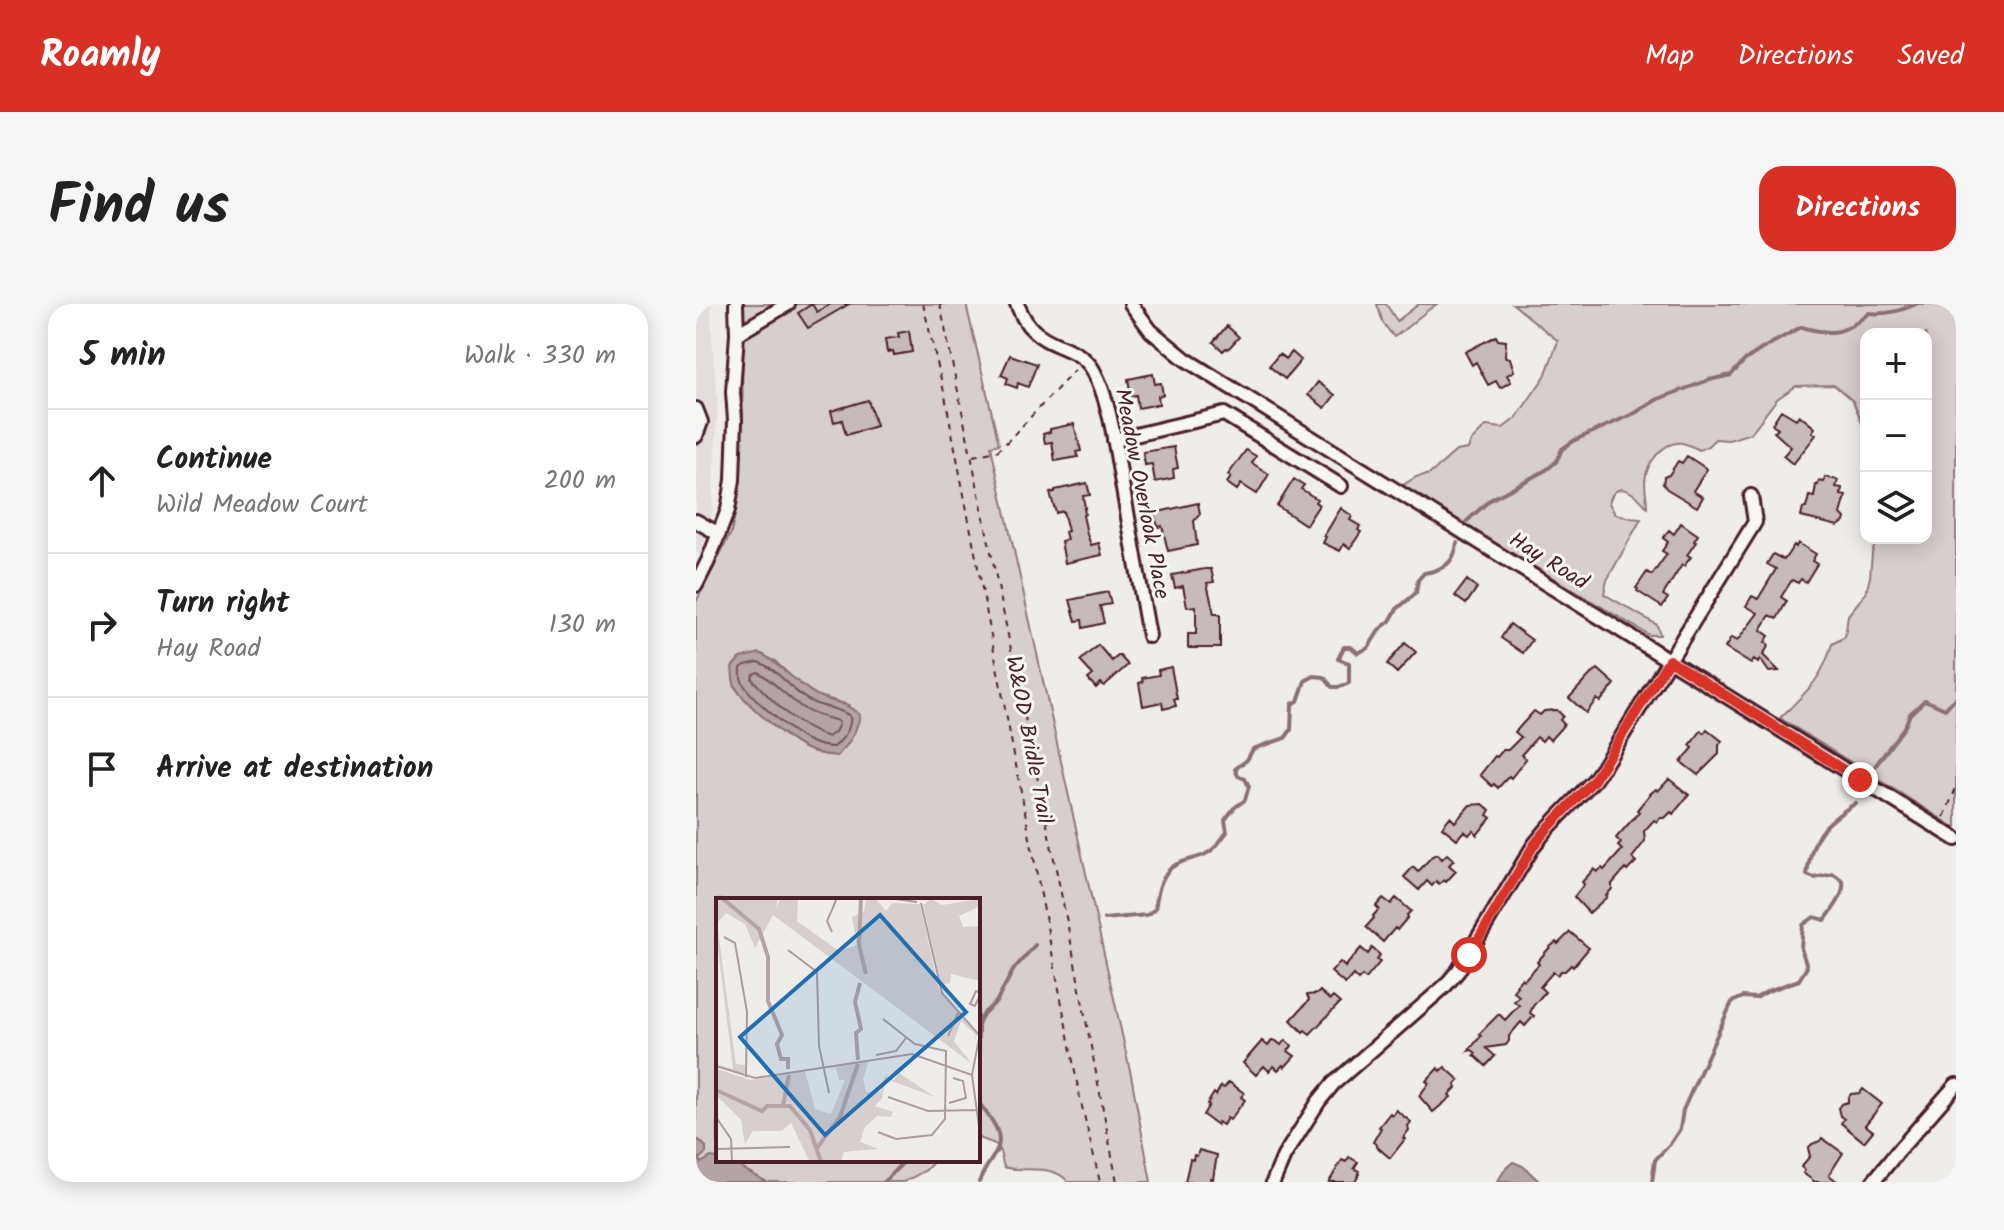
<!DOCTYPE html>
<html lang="en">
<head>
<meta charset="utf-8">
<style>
	body { margin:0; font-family:Kalam,sans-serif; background:#f6f6f6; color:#222 }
	.controls { position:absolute; right:24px; top:24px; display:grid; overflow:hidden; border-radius:16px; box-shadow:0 4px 20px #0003 }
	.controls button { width:72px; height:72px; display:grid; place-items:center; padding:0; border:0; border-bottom:2px solid #e0e0e0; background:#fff; color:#222; font:40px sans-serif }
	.stop { position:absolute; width:24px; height:24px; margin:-18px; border:6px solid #d93025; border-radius:50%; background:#fff }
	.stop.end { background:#d93025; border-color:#fff; box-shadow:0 2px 8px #0008 }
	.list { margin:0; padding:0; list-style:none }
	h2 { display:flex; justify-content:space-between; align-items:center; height:104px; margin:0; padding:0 32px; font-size:34px }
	h2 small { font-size:26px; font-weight:400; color:#767676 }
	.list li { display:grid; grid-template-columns:52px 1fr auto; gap:24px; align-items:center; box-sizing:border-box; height:144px; padding:0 32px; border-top:2px solid #e0e0e0 }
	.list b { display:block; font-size:30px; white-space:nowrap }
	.list p { margin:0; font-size:26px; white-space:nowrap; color:#767676 }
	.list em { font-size:26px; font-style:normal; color:#767676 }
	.icon { flex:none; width:44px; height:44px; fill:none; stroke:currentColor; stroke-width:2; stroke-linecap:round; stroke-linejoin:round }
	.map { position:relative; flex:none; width:1260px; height:878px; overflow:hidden; border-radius:24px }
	header { display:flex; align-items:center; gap:48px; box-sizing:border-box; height:112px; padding:0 40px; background:#d93025; color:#fff }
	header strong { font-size:38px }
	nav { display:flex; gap:44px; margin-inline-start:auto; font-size:28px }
	.intro { display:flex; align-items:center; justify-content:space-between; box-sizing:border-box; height:192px; padding:0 48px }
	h1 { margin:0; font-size:56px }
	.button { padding:20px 36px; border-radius:24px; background:#d93025; color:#fff; font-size:28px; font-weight:700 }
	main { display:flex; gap:48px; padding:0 48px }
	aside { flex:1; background:#fff; border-radius:24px; box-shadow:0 4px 20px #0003 }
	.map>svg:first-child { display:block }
	.built { fill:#e3dedc }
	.green { fill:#d7cfce; stroke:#90777c; stroke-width:2; fill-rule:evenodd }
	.water { fill:#b4a4a5; stroke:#8a6f74; stroke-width:2 }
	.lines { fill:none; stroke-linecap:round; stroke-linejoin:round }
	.shore { stroke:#74545c; stroke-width:2 }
	.stream { stroke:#8a6f74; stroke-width:4 }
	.building { fill:#c6babb; stroke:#4a1f2b; stroke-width:2 }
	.minor-casing { stroke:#4a1f2b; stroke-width:18 }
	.path { stroke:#4a1f2b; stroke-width:2; stroke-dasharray:6 6; stroke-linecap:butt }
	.minor { stroke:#f6f6f2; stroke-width:12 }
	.route { stroke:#d93025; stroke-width:10 }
	.labels { text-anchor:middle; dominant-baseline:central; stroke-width:6; stroke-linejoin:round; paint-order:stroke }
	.street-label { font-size:22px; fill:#4a1f2b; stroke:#f6f6f2 }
	.inset-river { fill:none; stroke:#b4a4a5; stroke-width:4 }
	.inset-road { fill:none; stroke:#ad9b9e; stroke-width:2 }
	.view { fill:#1f6fb2; fill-opacity:0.15; stroke:#1f6fb2; stroke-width:4 }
	.inset-edge { fill:none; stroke:#4a1f2b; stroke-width:4 }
</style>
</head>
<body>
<header>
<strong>Roamly</strong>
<nav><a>Map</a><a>Directions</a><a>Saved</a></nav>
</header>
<div class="intro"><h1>Find us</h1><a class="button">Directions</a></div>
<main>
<aside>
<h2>5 min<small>Walk · 330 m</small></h2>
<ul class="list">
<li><svg class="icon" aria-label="ahead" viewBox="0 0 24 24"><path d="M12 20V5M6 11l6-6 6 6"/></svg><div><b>Continue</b><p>Wild Meadow Court</p></div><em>200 m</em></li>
<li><svg class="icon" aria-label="right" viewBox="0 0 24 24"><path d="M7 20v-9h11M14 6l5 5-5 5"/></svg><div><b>Turn right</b><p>Hay Road</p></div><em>130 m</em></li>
<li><svg class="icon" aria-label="arrive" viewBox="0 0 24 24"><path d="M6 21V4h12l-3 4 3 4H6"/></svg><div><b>Arrive at destination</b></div></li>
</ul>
</aside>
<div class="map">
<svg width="1260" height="878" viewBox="0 0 1260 878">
	<rect width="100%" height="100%" fill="#efedea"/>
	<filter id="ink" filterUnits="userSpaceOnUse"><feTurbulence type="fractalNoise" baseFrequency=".0125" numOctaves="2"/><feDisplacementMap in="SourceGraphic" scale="16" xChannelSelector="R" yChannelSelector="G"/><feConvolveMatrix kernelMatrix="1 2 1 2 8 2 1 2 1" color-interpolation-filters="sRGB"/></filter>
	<g filter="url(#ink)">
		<path class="built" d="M 0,0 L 15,0 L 17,54 L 22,96 L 16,209 L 4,251 L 0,249 Z"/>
		<path class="green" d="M 45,0 L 270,0 L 303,140 L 295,142 L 298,157 L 435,771 L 455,878 L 372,878 C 359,859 326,869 308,863 C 301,840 308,842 282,834 L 282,596 L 22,596 L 22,856 L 239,856 L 230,866 L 208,878 L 0,878 L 0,298 L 35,229 L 41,202 L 47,115 ZM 78,356 L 96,374 L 120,391 L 153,401 L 130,451 C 122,449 113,447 106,443 C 80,428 59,404 39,383 Z
			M 681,0 L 690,0 L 701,17 L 723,0 L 741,0 C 725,10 713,23 698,33 L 687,19 Z
			M 817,0 L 1260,0 L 1260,524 L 1084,414 C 1110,388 1126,376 1136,340 L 1149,333 L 1152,311 L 1170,289 L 1174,273 L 1176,249 L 1181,234 L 1230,234 L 1230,30 L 1170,30 L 1170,129 L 1157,97 L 1138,81 L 1100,82 L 1081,95 L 1055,129 L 1033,136 L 1019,135 L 1012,142 L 1004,146 C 998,144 992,140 986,139 C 967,137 950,160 949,177 C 949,186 951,195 951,203 C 941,191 920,172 913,199 L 919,210 L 935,214 L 945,215 L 911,276 L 908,290 L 961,321 L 964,331 L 953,331 L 704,183 L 720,173 L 734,170 L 760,147 L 772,145 L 775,137 L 790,122 L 807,124 L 820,114 L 849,72 L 862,37 Z"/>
		<path class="water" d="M 64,349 C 85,359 98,379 119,390 C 136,400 146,395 164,411 C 160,429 154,439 141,452 C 130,451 120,449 110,445 C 94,438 45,396 39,382 C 36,376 37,368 36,363 L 44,354 Z
			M 0,836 L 3,836 L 10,843 L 10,849 L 3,855 L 5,859 L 15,853 L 22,854 L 22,856 L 31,856 L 71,878 L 0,878 Z
			M 817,858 L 827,862 L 844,878 L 801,878 L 810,864 Z"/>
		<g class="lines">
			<path class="shore" d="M 62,358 C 84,365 96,390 118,399 C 130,404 143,404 154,412 C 156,424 147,435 138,443 C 130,443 121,441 113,437 C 98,431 51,391 46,377 C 44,373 45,368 45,364 L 49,361 Z
				M 62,368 C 77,376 93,396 110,406 C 119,412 131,413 142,417 L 143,420 L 139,428 L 132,433 C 101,423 78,399 56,375 L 57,370 Z"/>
			<path class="stream" d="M 771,217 L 794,196 L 850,166 L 860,158 L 866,145 L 879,136 L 939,109 L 962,95 L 1013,76 L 1035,71 L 1049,56 L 1069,43 L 1105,23 C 1138,32 1147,30 1173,9 C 1190,11 1205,7 1220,0
				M 1174,469 L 1209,422 L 1214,410 L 1229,396 L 1249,405 L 1260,393
				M 408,615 L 451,611 L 459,605 C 461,593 463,577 472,567 C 480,557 496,556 508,551 C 519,546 524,537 531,528 L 529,516 L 538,504 L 549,496 L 553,482 L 549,475 L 542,472 L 539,465 L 551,456 L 557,445 L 589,434 L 595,426 L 596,400 L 602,397 L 609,377 L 618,372 L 628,373 L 636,383 L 644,383 L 653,379 L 653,359 L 642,355 L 648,343 L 655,343 L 662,349 L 672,344 L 684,325 L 694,317 L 701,305 L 720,289 L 722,276 L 728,269 C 747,266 759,259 761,239
				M 282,744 L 282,720 L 287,710 L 300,698 L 318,665 L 339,641
				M 282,798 C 293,813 311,830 299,850 C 293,859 287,867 283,878
				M 188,878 L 209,856
				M 956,878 L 959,856 L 974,840 L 984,825 L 987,806 L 1036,698 L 1047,693 L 1060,694 L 1072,687 L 1103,676 L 1111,663 L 1105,644 L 1107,621 L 1118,613 L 1129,616 C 1137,605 1149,591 1147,577 L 1138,570 L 1118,574 L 1111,571 C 1116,531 1127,520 1160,499"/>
		</g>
		<path class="building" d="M 116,0 L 121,8 L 135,0 L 153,0 L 112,24 L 102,9 Z
			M 531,22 L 543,33 L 532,45 L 530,44 L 527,47 L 517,38 Z
			M 213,27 L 216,48 L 198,51 L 197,47 L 191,48 L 189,35 L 203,33 L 202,29 Z
			M 800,32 L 802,36 L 810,37 L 809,53 L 814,54 L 818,67 L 811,71 L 815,78 L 804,84 L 800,77 L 792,81 L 780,58 L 776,61 L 769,48 Z
			M 596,48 L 605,56 L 589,75 L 573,62 L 583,50 L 590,55 Z
			M 314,51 L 341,60 L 332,83 L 322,79 L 321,84 L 310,80 L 312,74 L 305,71 Z
			M 457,70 L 459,80 L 465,79 L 467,91 L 462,92 L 463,100 L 442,104 L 440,91 L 435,92 L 432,75 Z
			M 622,78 L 639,91 L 629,104 L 612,91 Z
			M 172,96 L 180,122 L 150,131 L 146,116 L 138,118 L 135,107 Z
			M 1085,106 L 1100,115 L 1103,111 L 1119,124 L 1116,128 L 1120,131 L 1097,160 L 1087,152 L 1095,143 L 1078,128 L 1082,124 L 1076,120 Z
			M 378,120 L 385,147 L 380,148 L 382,153 L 359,157 L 356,138 L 349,139 L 347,130 L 354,128 L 354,125 Z
			M 478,143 L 482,164 L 477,165 L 478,174 L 459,178 L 456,160 L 449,161 L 447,148 Z
			M 550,146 L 560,152 L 556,159 L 573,170 L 561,190 L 545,180 L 541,186 L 531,179 L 535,173 L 532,171 Z
			M 991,152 L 1011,165 L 997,187 L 1007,193 L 1001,203 L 971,185 L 967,180 L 968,173 L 973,171 L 982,157 L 986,159 Z
			M 1129,173 L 1142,176 L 1140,183 L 1146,184 L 1145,191 L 1150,192 L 1145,210 L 1149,214 L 1148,218 L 1142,222 L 1105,213 L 1107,204 L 1110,204 L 1113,192 L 1118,193 L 1120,181 L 1122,181 L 1123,177 L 1128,178 Z
			M 598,175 L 608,181 L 605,185 L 621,195 L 619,198 L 623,201 L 610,221 L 581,202 Z
			M 391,179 L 394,191 L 387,192 L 389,204 L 388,204 L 389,210 L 387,211 L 391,230 L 395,241 L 403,239 L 406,251 L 369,259 L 365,237 L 371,236 L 369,228 L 372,227 L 367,207 L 360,209 L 354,189 L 359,188 L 359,186 Z
			M 502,199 L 504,210 L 498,217 L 501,241 L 472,247 L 466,222 L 462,223 L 458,209 Z
			M 645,204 L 656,212 L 654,216 L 664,222 L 662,226 L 665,228 L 654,244 L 648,240 L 644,247 L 627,239 L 630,233 L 628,232 Z
			M 985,219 L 1002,231 L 998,237 L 1000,238 L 991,251 L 995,253 L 988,262 L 986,261 L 967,291 L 972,294 L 966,303 L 941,287 L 942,285 L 940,284 L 951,268 L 956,271 L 971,250 L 966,247 L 972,238 L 967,234 L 973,226 L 978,230 Z
			M 1102,239 L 1120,250 L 1116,257 L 1121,260 L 1110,278 L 1105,275 L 1102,279 L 1096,276 L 1085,293 L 1091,297 L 1081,315 L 1074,311 L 1065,326 L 1073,332 L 1069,338 L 1073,341 L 1067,351 L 1083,367 L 1073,368 L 1064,355 L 1062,359 L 1058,356 L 1055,360 L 1029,344 L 1035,334 L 1041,337 L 1062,309 L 1050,302 L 1056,292 L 1062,295 L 1080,265 L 1071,260 L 1077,250 L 1088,256 L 1098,241 L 1100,243 Z
			M 509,265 L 515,265 L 518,278 L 511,279 L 518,310 L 524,310 L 524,344 L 492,344 L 492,330 L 500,330 L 500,302 L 491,303 L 487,282 L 479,284 L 476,271 Z
			M 771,276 L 781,284 L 770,300 L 759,292 Z
			M 412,288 L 415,300 L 404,302 L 408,319 L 387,324 L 386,316 L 380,317 L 374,296 Z
			M 814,320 L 836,336 L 827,349 L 805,334 Z
			M 709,339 L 720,348 L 701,369 L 691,360 Z
			M 402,341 L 416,357 L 423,351 L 432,361 L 408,382 L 405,379 L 400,384 L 392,375 L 397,371 L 384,357 Z
			M 475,363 L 481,395 L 478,395 L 480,402 L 467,405 L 466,398 L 447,402 L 443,379 L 447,378 L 446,374 L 463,371 L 462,366 Z
			M 902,365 L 919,380 L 904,398 L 901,395 L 890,409 L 873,394 L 895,370 L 898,369 Z
			M 861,406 L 867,412 L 864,416 L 868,420 L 864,425 L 854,436 L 850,432 L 846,437 L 841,433 L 825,451 L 830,455 L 815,474 L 813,472 L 802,484 L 798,480 L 796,482 L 784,471 L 799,452 L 801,453 L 807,446 L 812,446 L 825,433 L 819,428 L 838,407 L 844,411 L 848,407 Z
			M 1011,425 L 1026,437 L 1023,441 L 1023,450 L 1002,471 L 985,458 L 997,444 L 994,441 L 1005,427 L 1008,429 Z
			M 973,475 L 993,491 L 977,510 L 975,508 L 969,514 L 964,514 L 961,518 L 958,516 L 948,527 L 949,537 L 936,554 L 940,558 L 931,567 L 929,565 L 916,580 L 916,585 L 910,592 L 911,593 L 893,609 L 878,593 L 888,580 L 886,578 L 898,565 L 901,568 L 906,564 L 908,566 L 926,546 L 922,542 L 925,539 L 920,534 L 943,508 L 941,506 L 954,490 L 960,485 L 962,487 Z
			M 787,500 L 794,506 L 791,511 L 795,514 L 781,531 L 777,526 L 773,531 L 768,527 L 761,535 L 746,523 L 754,513 L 759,518 L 774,501 Z
			M 741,550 L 746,555 L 751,550 L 758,556 L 753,561 L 760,567 L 750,578 L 748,576 L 743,580 L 740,577 L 736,582 L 731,577 L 723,586 L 708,573 L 717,563 L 722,568 L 736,552 Z
			M 687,594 L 695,600 L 700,594 L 715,607 L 711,611 L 712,613 L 701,626 L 699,624 L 687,638 L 670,623 L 678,614 L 677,612 L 683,605 L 680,602 Z
			M 874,628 L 893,644 L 877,663 L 875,661 L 869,667 L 865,667 L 861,671 L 857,668 L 844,683 L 849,688 L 837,702 L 834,709 L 838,712 L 829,722 L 825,718 L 813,732 L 813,737 L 810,741 L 790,744 L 799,752 L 790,762 L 778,751 L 780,749 L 776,746 L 772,747 L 785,732 L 783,730 L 803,710 L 809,716 L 823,701 L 818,697 L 823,692 L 817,687 L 821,682 L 820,681 L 826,674 L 828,676 L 843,660 L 841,658 L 854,643 L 860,638 L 862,640 Z
			M 665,644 L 672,650 L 676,644 L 684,651 L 681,656 L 684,658 L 670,675 L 666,672 L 662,676 L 657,671 L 649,680 L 635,668 L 644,658 L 649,663 Z
			M 624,687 L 634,696 L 637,693 L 644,699 L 614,730 L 609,726 L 607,728 L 595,716 L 613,696 L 611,691 L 621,690 Z
			M 576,736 L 580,737 L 585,741 L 589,736 L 596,742 L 592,747 L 599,752 L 589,763 L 587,761 L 582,766 L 578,762 L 573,767 L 568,762 L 560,771 L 547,759 L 566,737 L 572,742 Z
			M 749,763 L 763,776 L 759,780 L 760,784 L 753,791 L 755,793 L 737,808 L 723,792 L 733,779 L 730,777 L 742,764 L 745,767 Z
			M 533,778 L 548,789 L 545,793 L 549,796 L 534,816 L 531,814 L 527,821 L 522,818 L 521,821 L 507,811 L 513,801 L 511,800 L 518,789 L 520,791 L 525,782 L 528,784 Z
			M 1167,785 L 1186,800 L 1169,821 L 1177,827 L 1168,838 L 1145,819 L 1148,815 L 1144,812 L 1142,804 L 1145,800 L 1152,798 L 1152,794 L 1155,790 L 1164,789 Z
			M 700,806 L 715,818 L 712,822 L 713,826 L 707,834 L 709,835 L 694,854 L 680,842 L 681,841 L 677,838 L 685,824 L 683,823 L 694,809 L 696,811 Z
			M 1126,834 L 1147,849 L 1133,871 L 1142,878 L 1119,878 L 1107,869 L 1109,866 L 1105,863 L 1114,852 L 1112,844 L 1116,840 L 1124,837 Z
			M 503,846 L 521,851 L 517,875 L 515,874 L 514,878 L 489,878 L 494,855 L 497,856 L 498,851 L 501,852 Z
			M 653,853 L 662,858 L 658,864 L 663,867 L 663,871 L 659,878 L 633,878 L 646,856 L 650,858 Z"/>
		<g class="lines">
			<g class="minor-casing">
				<path id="minor" d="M 321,0 C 325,9 329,19 337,26 C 355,44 384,43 397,66 C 414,96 419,141 425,174 C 434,227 444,279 453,332
					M 435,0 L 455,27 L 489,55 L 1260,535
					M 41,30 L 92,0
					M 0,105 L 5,118 L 0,132
					M 418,136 L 528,110 L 645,182
					M 0,217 L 23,230
					M 0,281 L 12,257 L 32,206 L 37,176 L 39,116 L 37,88 L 41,30 L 40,0
					M 577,878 L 588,852 L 623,797 L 637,780 L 749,682 L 762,667 L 838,541 L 852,524 L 898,476 L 907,463 L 1059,218 L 1055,192
					M 1177,878 L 1203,846 L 1260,781"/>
			</g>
			<path class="path" d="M 227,0 L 249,92 L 384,794 L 404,878
				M 244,0 L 373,628 L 421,878
				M 277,152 L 301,147 L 309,140 L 379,66
				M 1248,513 L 1260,484"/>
			<use href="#minor" class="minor"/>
		</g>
	</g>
	<g class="lines" filter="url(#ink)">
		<path class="route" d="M 773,651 L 838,541 L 852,524 L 898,476 L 973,356 L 1164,476"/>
	</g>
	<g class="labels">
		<g class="street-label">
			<text transform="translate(445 190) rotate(79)">Meadow Overlook Place</text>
			<text transform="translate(852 258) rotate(32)">Hay Road</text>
			<text transform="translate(332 436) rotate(79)">W&amp;OD Bridle Trail</text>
		</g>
	</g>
	<g transform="translate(20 594)">
		<rect width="264" height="264" fill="#efedea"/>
		<path d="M 0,0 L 62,0 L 60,9 L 65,0 L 82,0 L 81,23 L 123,53 L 141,47 L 136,19 L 148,13 L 150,0 L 159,0 L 170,13 L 176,5 L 204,6 L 223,92 L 261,137 L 257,145 L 260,137 L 245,123 L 238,143 L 255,165 L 57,17 L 39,50 L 29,26 L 10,15 L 1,25 L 20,166 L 30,167 L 29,175 L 17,174 L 0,166 L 17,171 L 0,36 ZM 215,1 L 226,7 L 264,1 L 264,8 L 243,18 L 247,29 L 264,28 L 264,83 L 235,76 L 234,85 L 225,87 L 207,7 ZM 153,162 L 147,181 L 150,194 L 165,193 L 169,178 L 178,182 L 183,175 L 219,199 L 170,181 L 166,200 L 159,208 L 177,214 L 175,219 L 161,218 L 149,229 L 144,244 L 162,251 L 128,254 L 125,264 L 94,264 L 75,225 L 66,233 L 37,233 L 29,246 L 25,222 L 0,197 L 1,171 L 35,182 L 89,173 L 99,211 L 115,216 L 129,182 L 123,182 L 120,170 L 110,171 Z" fill="#d7cfce"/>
		<path class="inset-river" d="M 6,0 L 43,31 L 52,59 L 52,103 L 66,137 L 61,146 L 65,161 L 72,161 L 72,171M 145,0 L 143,47 L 150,76M 142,162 L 140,135 L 145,131 L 139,104 L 144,85M 0,192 L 46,213 L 51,208 L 74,208 L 94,232 L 105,264M 67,207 L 73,177M 101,250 L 124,219 L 142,166"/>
		<path class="inset-road" d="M 172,0 L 201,4M 205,5 L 226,95 L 263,137M 116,34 L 111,23 L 121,0M 8,39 L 19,45 L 31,114 L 30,179M 72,52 L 101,74 L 103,148 L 113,195M 264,95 L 260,93 L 254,106 L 259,108 L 264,97M 0,116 L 0,152M 264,135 L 256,177 L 264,236M 232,138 L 242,115M 160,157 L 180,153 L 190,140M 0,168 L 39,180 L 196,156 L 256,177M 172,199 L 212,213 L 260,212M 233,205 L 250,200 L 247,183 L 237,180M 0,219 L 15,241 L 16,264M 162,234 L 180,241 L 216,237 L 229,221 L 230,153 L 199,146 L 167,121M 0,251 L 74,249"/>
		<path class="view" d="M 164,17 L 250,114 L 109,237 L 24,139 Z"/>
		<rect width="264" height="264" class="inset-edge"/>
	</g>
</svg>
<div class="controls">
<button>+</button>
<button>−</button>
<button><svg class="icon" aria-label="layers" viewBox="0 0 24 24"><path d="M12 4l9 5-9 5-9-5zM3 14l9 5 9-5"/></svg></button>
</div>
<div class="stop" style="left:773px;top:651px"></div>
<div class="stop end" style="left:1164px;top:476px"></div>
</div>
</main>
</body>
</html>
